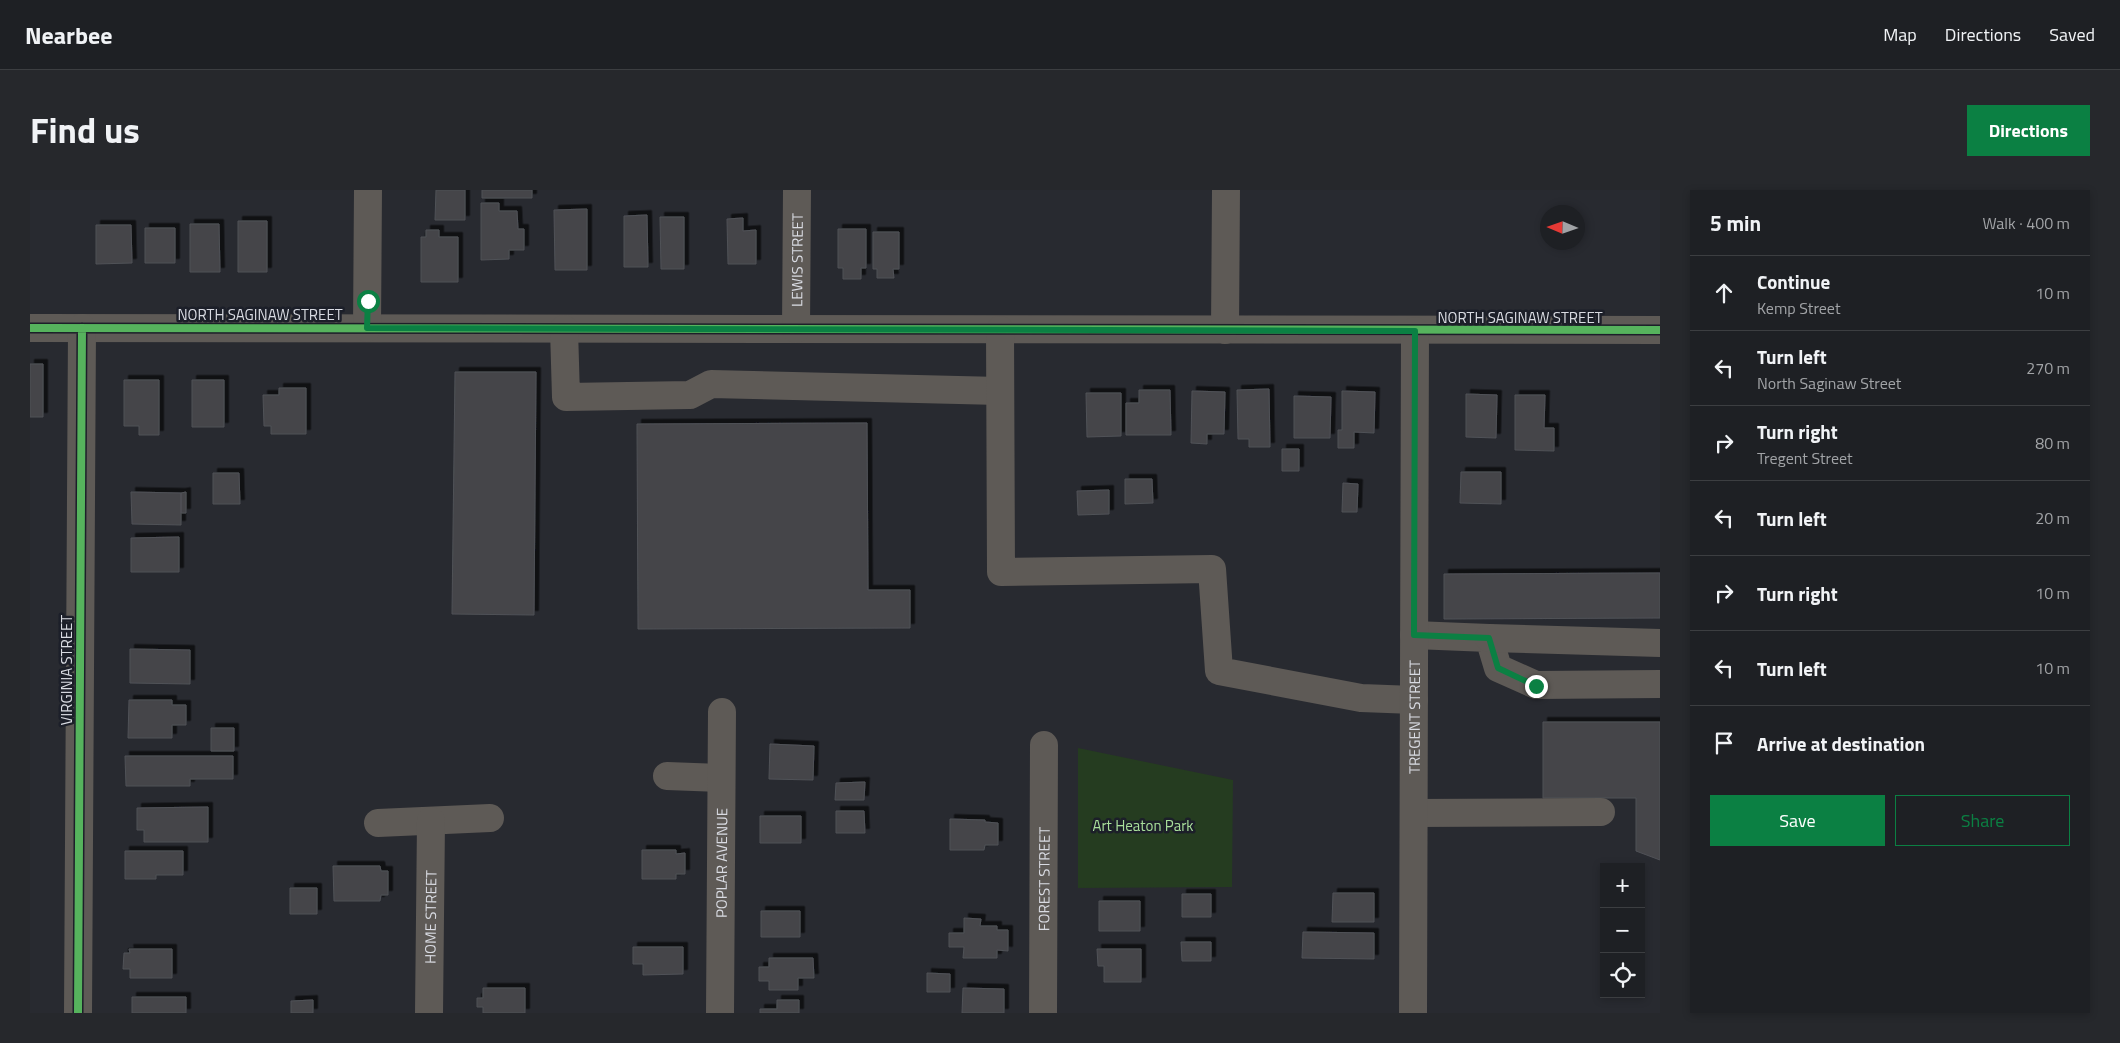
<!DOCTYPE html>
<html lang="en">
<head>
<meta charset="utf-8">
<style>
	body { margin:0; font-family:"Titillium Web",sans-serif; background:#26282c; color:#f1f3f6 }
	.controls { position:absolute; right:15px; bottom:15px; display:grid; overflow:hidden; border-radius:0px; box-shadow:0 2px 8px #0003 }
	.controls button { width:45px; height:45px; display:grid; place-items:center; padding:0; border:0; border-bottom:1px solid #3c3e41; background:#1e2024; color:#f1f3f6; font:25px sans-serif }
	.compass { position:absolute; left:1510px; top:15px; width:45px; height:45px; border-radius:50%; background:#1e2024; box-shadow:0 2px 8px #0003; rotate:272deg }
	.stop { position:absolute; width:15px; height:15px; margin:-11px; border:4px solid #0b8043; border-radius:50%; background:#fff }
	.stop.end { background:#0b8043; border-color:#fff; box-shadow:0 1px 5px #0008 }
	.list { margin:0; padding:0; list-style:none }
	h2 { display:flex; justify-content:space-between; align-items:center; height:65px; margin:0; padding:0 20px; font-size:21px }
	h2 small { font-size:16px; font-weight:400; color:#a1a3a6 }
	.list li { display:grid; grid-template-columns:32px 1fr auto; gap:15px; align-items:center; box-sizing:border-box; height:75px; padding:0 20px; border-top:1px solid #3c3e41 }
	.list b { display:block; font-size:19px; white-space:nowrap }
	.list p { margin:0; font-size:16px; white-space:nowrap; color:#a1a3a6 }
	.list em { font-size:16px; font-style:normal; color:#a1a3a6 }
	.actions { display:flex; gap:10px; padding:15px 20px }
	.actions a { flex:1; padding:11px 0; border:1px solid #0b8043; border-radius:0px; text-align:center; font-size:18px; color:#0b8043 }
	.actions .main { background:#0b8043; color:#fff }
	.icon { flex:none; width:28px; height:28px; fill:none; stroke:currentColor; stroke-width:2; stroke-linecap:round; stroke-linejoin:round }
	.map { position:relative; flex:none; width:1630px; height:823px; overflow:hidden; border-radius:0px }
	header { display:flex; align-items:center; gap:30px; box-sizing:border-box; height:70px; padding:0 25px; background:#1e2024; border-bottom:1px solid #3c3e41 }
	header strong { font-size:24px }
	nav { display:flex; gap:28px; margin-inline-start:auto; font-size:18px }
	.intro { display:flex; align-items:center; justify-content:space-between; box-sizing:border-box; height:120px; padding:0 30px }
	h1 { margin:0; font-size:35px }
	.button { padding:12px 22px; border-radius:0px; background:#0b8043; color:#fff; font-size:18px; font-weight:700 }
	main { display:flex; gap:30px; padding:0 30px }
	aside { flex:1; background:#1e2024; border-radius:0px; box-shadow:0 2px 8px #0003 }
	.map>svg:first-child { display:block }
	.green { fill:#253c20 }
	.building { fill:#44454a; stroke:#505257; filter:url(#shadow) }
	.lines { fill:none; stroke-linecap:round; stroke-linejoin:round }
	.minor { stroke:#5e5a56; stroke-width:28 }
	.cycleway-casing { stroke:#1c1f29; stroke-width:11 }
	.cycleway { stroke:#56b35d; stroke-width:8 }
	.route { stroke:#0b8043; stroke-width:6 }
	.labels { text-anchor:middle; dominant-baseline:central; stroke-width:5; stroke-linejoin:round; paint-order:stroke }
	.street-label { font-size:15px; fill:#d9dbe2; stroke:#1c1f29 }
	.park-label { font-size:15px; fill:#a9df9b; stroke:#1c1f29 }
</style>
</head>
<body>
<header>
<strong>Nearbee</strong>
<nav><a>Map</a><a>Directions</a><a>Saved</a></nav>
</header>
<div class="intro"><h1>Find us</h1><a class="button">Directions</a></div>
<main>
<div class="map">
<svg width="1630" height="823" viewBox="0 0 1630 823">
	<defs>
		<filter id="shadow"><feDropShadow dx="4.5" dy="-4.5" stdDeviation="0" flood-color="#0009"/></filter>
	</defs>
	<rect width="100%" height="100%" fill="#282a30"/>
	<path class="green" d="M 1048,558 L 1203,590 L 1202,697 L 1048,698 Z"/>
	<path class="building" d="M 406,0 L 435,0 L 435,30 L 405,30 Z
		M 452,0 L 502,0 L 502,8 L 452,8 Z
		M 451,13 L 469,13 L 469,21 L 487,21 L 488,39 L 494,39 L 494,60 L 479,60 L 479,69 L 451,70 Z
		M 557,19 L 557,80 L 525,80 L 524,20 Z
		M 617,25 L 618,77 L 594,77 L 594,26 Z
		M 630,27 L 654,27 L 654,79 L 631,79 Z
		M 713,28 L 713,41 L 726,40 L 726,74 L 698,74 L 697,29 Z
		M 208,31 L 237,31 L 237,82 L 208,82 Z
		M 160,34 L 189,34 L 190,82 L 160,82 Z
		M 66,35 L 101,35 L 102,73 L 66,74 Z
		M 115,38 L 145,38 L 145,73 L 115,73 Z
		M 808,39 L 836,39 L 836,78 L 831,78 L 831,89 L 813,89 L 813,78 L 808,78 Z
		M 396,40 L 409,40 L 409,47 L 428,47 L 428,92 L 391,92 L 391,47 L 396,47 Z
		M 843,42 L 869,42 L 869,79 L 863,79 L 864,88 L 847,88 L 847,79 L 843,79 Z
		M 0,174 L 13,174 L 13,227 L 0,227 Z
		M 425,182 L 506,182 L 504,425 L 422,424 Z
		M 94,190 L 129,190 L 129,245 L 109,245 L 109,236 L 94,236 Z
		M 162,190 L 194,190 L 194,237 L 162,237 Z
		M 249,198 L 276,198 L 276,244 L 241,244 L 241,236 L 234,236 L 233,205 L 249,205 Z
		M 1239,199 L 1240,257 L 1219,257 L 1219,249 L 1208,249 L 1207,200 Z
		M 1109,200 L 1140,200 L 1141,245 L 1096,245 L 1096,213 L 1109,213 Z
		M 1162,201 L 1195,202 L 1194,244 L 1177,244 L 1177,254 L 1161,253 Z
		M 1312,201 L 1345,202 L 1344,243 L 1324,242 L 1324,258 L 1308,258 L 1308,240 L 1312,240 Z
		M 1056,203 L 1091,203 L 1091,246 L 1057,247 Z
		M 1436,204 L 1467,205 L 1466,248 L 1436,247 Z
		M 1485,205 L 1515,205 L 1514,238 L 1524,238 L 1524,261 L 1485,260 Z
		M 1264,206 L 1301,207 L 1300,248 L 1264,248 Z
		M 837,233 L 838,400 L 880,400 L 880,438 L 608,439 L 607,234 Z
		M 1252,259 L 1269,259 L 1269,281 L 1252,281 Z
		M 1431,282 L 1471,282 L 1471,314 L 1430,313 Z
		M 183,283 L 209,283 L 210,314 L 183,314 Z
		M 1095,289 L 1122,289 L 1123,313 L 1095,314 Z
		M 1313,293 L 1328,294 L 1327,322 L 1312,322 Z
		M 1079,300 L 1079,324 L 1048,325 L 1047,301 Z
		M 101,302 L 151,303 L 151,335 L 102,334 Z
		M 156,302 L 156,323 L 151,323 L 151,303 Z
		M 149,347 L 149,382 L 101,382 L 101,348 Z
		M 1630,383 L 1630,428 L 1414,429 L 1414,384 Z
		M 100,459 L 160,460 L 160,494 L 100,493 Z
		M 99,510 L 142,510 L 142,515 L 156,515 L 156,535 L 142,535 L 142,548 L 98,548 Z
		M 1513,532 L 1630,532 L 1630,670 L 1606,661 L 1606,608 L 1513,608 Z
		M 181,538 L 204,538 L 204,561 L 181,561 Z
		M 740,554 L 784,556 L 783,590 L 739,589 Z
		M 95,566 L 203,566 L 203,589 L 160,589 L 160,596 L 96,596 Z
		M 835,592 L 834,610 L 805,610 L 806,593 Z
		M 178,617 L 178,652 L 114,652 L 114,640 L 107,640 L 107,618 Z
		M 806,621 L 834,621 L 835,643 L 806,643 Z
		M 730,626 L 771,626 L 771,653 L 730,653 Z
		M 920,629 L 955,630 L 955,632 L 968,633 L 968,655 L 955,655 L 954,660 L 920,660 Z
		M 612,660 L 646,660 L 646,664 L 655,663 L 655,684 L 646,684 L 646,689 L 612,689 Z
		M 95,661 L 153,661 L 153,685 L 126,685 L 126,689 L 95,689 Z
		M 303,676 L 350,676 L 351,681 L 358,681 L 358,705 L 351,705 L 350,711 L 304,711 Z
		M 260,698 L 287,698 L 287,724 L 260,724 Z
		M 1303,703 L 1344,703 L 1344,732 L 1302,732 Z
		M 1152,704 L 1181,704 L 1181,727 L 1152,727 Z
		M 1069,711 L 1110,711 L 1110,741 L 1069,741 Z
		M 731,721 L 770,721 L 770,747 L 731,747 Z
		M 934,728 L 951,729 L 950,736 L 967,736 L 967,740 L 978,740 L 978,761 L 967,760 L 967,768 L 933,768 L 934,757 L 919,757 L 919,743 L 934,743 Z
		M 1273,742 L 1344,743 L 1344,769 L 1272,768 Z
		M 1151,752 L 1181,752 L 1181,771 L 1152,771 Z
		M 603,757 L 653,757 L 653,784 L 613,785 L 613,774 L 603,774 Z
		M 99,759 L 142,759 L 142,788 L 100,788 L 100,779 L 93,779 L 94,763 L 100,763 Z
		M 1067,759 L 1111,759 L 1111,792 L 1074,792 L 1074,776 L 1068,776 Z
		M 739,768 L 783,768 L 784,788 L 768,788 L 768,800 L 739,800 L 739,791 L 729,791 L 729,777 L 739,777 Z
		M 897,783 L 920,784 L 920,802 L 897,802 Z
		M 453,798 L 495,798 L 495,823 L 453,823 L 453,817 L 447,817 L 447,808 L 453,808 Z
		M 933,798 L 974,799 L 974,823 L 932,823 Z
		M 102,807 L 156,807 L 156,823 L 102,823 Z
		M 283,810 L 283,823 L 261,823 L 261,811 Z
		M 747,810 L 769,810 L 769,823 L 730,823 L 730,819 L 747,819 Z"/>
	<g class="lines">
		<g class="minor">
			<path d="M 0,138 L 1630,140"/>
			<path d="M 337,138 L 338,0"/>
			<path d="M 534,139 L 536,207 L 660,205 L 681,194 L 970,201"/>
			<path id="s1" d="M 766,139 L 767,0"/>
			<path d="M 970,140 L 971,382 L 1182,379 L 1189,481 L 1331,508 L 1384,510"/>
			<path d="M 1195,140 L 1196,0"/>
			<path d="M 1384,445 L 1459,448 L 1468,478 L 1506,495 L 1630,494"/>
			<path d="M 1459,448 L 1630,453"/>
			<path d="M 637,586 L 691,588"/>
			<path d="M 1384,623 L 1571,622"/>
			<path d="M 348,633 L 460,628"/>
			<path d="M 48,823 L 52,138"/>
			<path id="s2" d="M 399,823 L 401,631"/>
			<path id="s3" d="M 690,823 L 692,522"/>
			<path id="s4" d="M 1013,823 L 1014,555"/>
			<path id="s5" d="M 1383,823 L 1385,141"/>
		</g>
		<g class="cycleway-casing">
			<path id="cycleway" d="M 0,138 L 1630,140
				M 48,823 L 52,138"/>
		</g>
		<use href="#cycleway" class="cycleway"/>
	</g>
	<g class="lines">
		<path class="route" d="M 338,111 L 337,138 L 1385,141 L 1384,445 L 1459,448 L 1468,478 L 1506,496"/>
	</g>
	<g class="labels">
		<g class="street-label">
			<text stroke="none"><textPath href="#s1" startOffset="69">LEWIS STREET</textPath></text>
			<text x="230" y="124">NORTH SAGINAW STREET</text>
			<text x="1490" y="127">NORTH SAGINAW STREET</text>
			<text transform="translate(36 480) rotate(-90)">VIRGINIA STREET</text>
			<text stroke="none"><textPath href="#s5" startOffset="296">TREGENT STREET</textPath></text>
			<text stroke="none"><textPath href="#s3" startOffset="150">POPLAR AVENUE</textPath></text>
			<text stroke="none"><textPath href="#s4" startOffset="134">FOREST STREET</textPath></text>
			<text stroke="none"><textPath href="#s2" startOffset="96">HOME STREET</textPath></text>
		</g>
		<g class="park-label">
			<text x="1113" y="635">Art Heaton Park</text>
		</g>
	</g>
</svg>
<div class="controls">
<button>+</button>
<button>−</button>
<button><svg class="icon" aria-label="locate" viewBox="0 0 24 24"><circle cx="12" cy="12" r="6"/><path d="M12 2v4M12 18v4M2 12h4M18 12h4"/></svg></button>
</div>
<svg class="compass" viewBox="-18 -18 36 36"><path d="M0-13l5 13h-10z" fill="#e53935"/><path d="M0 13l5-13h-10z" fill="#a1a3a6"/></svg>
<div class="stop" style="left:338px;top:111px"></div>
<div class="stop end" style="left:1506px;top:496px"></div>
</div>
<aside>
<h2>5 min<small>Walk · 400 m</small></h2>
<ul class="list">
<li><svg class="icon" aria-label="ahead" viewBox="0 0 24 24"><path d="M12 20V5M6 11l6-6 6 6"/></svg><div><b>Continue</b><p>Kemp Street</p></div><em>10 m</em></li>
<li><svg class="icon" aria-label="left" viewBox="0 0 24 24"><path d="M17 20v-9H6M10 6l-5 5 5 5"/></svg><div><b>Turn left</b><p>North Saginaw Street</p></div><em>270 m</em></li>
<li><svg class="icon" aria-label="right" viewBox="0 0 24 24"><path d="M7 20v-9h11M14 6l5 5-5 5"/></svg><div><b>Turn right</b><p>Tregent Street</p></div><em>80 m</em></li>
<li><svg class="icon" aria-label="left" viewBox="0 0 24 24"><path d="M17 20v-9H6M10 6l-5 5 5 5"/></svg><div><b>Turn left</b></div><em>20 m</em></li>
<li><svg class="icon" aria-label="right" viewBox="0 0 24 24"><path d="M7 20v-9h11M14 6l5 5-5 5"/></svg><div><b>Turn right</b></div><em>10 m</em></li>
<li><svg class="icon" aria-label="left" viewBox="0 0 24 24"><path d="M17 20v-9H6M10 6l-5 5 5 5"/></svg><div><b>Turn left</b></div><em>10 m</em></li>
<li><svg class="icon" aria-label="arrive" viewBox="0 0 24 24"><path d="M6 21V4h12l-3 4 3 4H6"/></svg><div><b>Arrive at destination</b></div></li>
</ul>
<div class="actions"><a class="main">Save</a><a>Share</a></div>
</aside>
</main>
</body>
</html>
